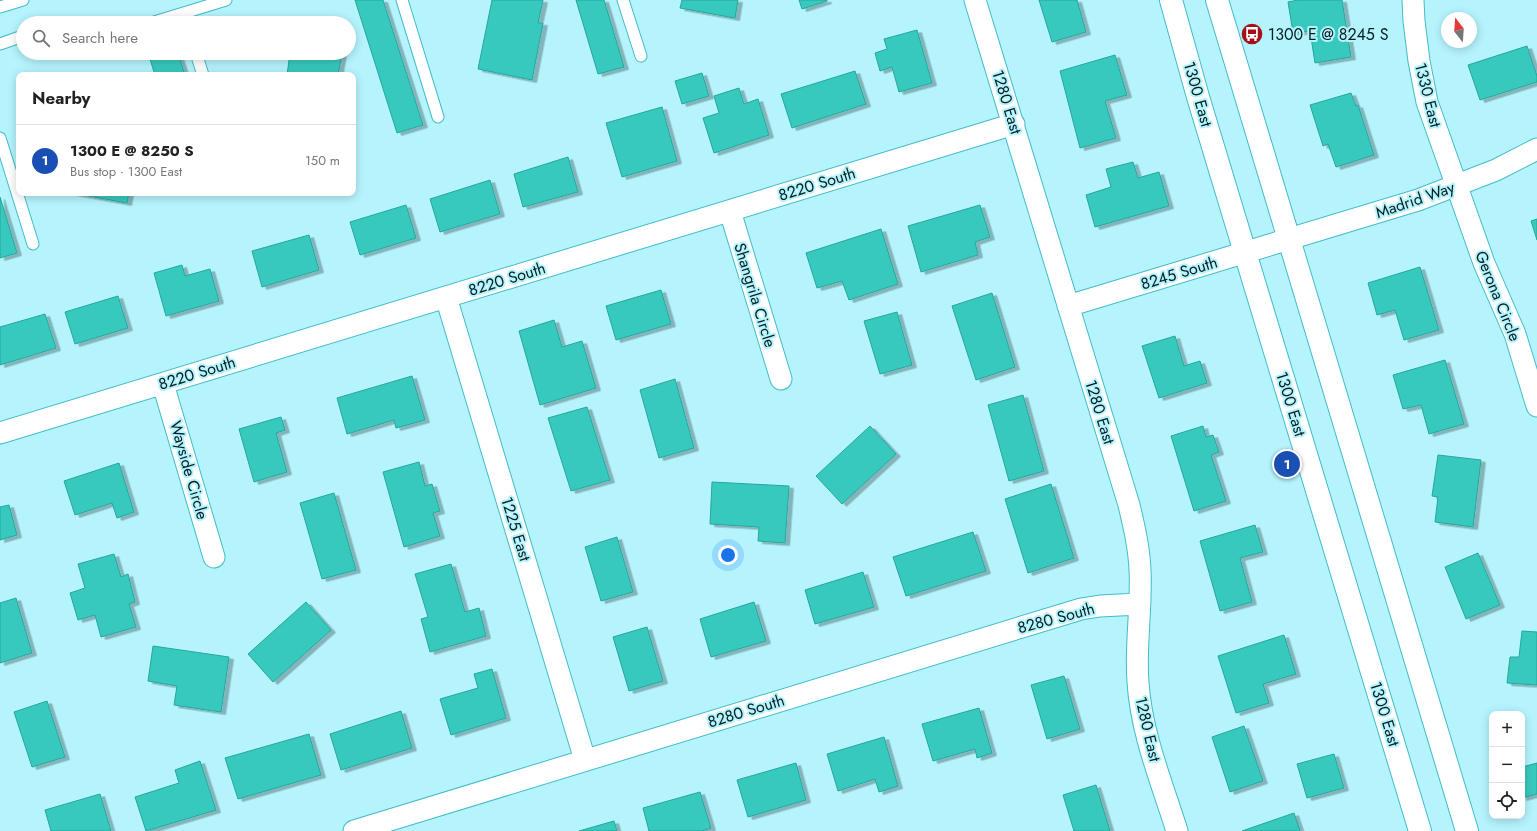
<!DOCTYPE html>
<html lang="en">
<head>
<meta charset="utf-8">
<style>
	body { margin:0; font-family:Jost,sans-serif; background:#f6f6f6; color:#222 }
	.controls { position:absolute; right:12px; bottom:12px; display:grid; overflow:hidden; border-radius:8px; box-shadow:0 2px 10px #0003 }
	.controls button { width:36px; height:36px; display:grid; place-items:center; padding:0; border:0; border-bottom:1px solid #e0e0e0; background:#fff; color:#222; font:20px sans-serif }
	.compass { position:absolute; left:1441px; top:12px; width:36px; height:36px; border-radius:50%; background:#fff; box-shadow:0 2px 10px #0003; rotate:343deg }
	.you { position:absolute; left:728px; top:555px; width:14px; height:14px; margin:-10px; border:3px solid #fff; border-radius:50%; background:#1a73e8; box-shadow:0 0 0 6px #1a73e833 }
	.badge { display:grid; place-items:center; width:26px; height:26px; border-radius:50%; background:#a50f15; color:#fff; font-size:13px; font-weight:700 }
	.pin { position:absolute; translate:-50% -50%; border:2px solid #fff; box-shadow:0 1px 4px #0006 }
	.list { margin:0; padding:0; list-style:none }
	h2 { display:flex; justify-content:space-between; align-items:center; height:52px; margin:0; padding:0 16px; font-size:17px }
	h2 small { font-size:13px; font-weight:400; color:#767676 }
	.list li { display:grid; grid-template-columns:26px 1fr auto; gap:12px; align-items:center; box-sizing:border-box; height:72px; padding:0 16px; border-top:1px solid #e0e0e0 }
	.list b { display:block; font-size:15px; white-space:nowrap }
	.list p { margin:0; font-size:13px; white-space:nowrap; color:#767676 }
	.list em { font-size:13px; font-style:normal; color:#767676 }
	.icon { flex:none; width:22px; height:22px; fill:none; stroke:currentColor; stroke-width:2; stroke-linecap:round; stroke-linejoin:round }
	.map { position:relative; flex:none; width:1537px; height:831px; overflow:hidden }
	.search { position:absolute; background:#fff; box-shadow:0 2px 10px #0003; left:16px; top:16px; width:340px; height:44px; display:flex; align-items:center; gap:10px; box-sizing:border-box; padding:0 14px; border-radius:22px; color:#767676; font-size:15px }
	.panel { position:absolute; background:#fff; box-shadow:0 2px 10px #0003; left:16px; top:72px; width:340px; height:124px; border-radius:8px }
	.map>svg:first-child { display:block }
	.building { fill:#37c9be; stroke:#26a69c; filter:url(#shadow) }
	.lines { fill:none; stroke-linecap:round; stroke-linejoin:round }
	.service-casing { stroke:#43bbca; stroke-width:13 }
	.minor-casing { stroke:#43bbca; stroke-width:23 }
	.primary-casing { stroke:#43bbca; stroke-width:24 }
	.service { stroke:#fff; stroke-width:11 }
	.minor { stroke:#fff; stroke-width:21 }
	.primary { stroke:#fff; stroke-width:22 }
	.labels { text-anchor:middle; dominant-baseline:central; stroke-width:4; stroke-linejoin:round; paint-order:stroke }
	.poi-label { font-size:16px; fill:#041d21; stroke:#b5f4fd; text-anchor:start }
	.street-label { font-size:16px; fill:#041d21; stroke:#b5f4fd }
</style>
</head>
<body>
<div class="map">
<svg width="1537" height="831" viewBox="0 0 1537 831">
	<defs>
		<filter id="shadow"><feDropShadow dx="4.5" dy="2.5" stdDeviation="0" flood-color="#0004"/></filter>
	</defs>
	<rect width="100%" height="100%" fill="#b5f4fd"/>
	<path class="building" d="M 355,0 L 383,0 L 423,125 L 397,133 Z
		M 492,0 L 543,0 L 538,23 L 543,23 L 532,80 L 478,69 Z
		M 576,0 L 604,0 L 624,67 L 598,74 Z
		M 682,0 L 738,0 L 735,18 L 680,8 Z
		M 799,0 L 827,0 L 827,1 L 802,9 Z
		M 1039,0 L 1077,0 L 1086,32 L 1052,42 Z
		M 1298,0 L 1342,0 L 1351,57 L 1315,63 L 1310,31 L 1293,33 L 1288,2 Z
		M 296,19 L 322,23 L 295,23 Z
		M 917,30 L 932,83 L 899,92 L 892,67 L 880,71 L 875,53 L 887,49 L 884,39 Z
		M 1527,46 L 1537,76 L 1537,82 L 1480,100 L 1468,65 Z
		M 161,53 L 178,53 L 185,75 L 155,75 L 149,56 Z
		M 290,53 L 342,53 L 338,75 L 287,75 Z
		M 1115,55 L 1127,95 L 1105,101 L 1116,138 L 1080,148 L 1060,71 Z
		M 855,71 L 866,104 L 792,128 L 781,94 Z
		M 702,73 L 709,96 L 682,104 L 675,81 Z
		M 739,88 L 744,104 L 758,99 L 769,135 L 714,153 L 703,118 L 719,113 L 714,96 Z
		M 1351,93 L 1356,106 L 1358,105 L 1374,155 L 1336,167 L 1328,144 L 1323,146 L 1310,105 Z
		M 662,107 L 677,161 L 622,177 L 606,123 Z
		M 568,157 L 578,192 L 523,207 L 514,174 Z
		M 1133,162 L 1138,178 L 1159,172 L 1169,206 L 1095,227 L 1086,195 L 1111,187 L 1106,169 Z
		M 490,180 L 500,214 L 440,232 L 430,199 Z
		M 73,193 L 129,193 L 127,203 Z
		M 0,197 L 17,253 L 0,258 Z
		M 406,205 L 416,238 L 360,255 L 350,222 Z
		M 980,205 L 990,237 L 975,242 L 978,255 L 921,272 L 908,226 Z
		M 1537,219 L 1537,240 L 1531,221 Z
		M 881,229 L 898,284 L 849,300 L 842,281 L 817,288 L 806,253 Z
		M 309,235 L 319,270 L 262,287 L 252,251 Z
		M 182,265 L 185,276 L 210,269 L 219,301 L 166,316 L 154,273 Z
		M 1420,267 L 1439,330 L 1404,340 L 1395,310 L 1377,315 L 1368,283 Z
		M 661,290 L 671,324 L 616,340 L 606,306 Z
		M 992,293 L 1015,367 L 976,380 L 952,306 Z
		M 118,296 L 128,328 L 75,344 L 65,312 Z
		M 897,312 L 912,365 L 880,374 L 864,321 Z
		M 45,314 L 56,348 L 0,365 L 0,327 Z
		M 554,320 L 562,347 L 582,341 L 596,388 L 540,405 L 519,331 Z
		M 1175,336 L 1184,366 L 1200,361 L 1207,383 L 1159,398 L 1142,346 Z
		M 1445,360 L 1464,424 L 1429,434 L 1421,405 L 1403,409 L 1393,375 Z
		M 412,376 L 425,420 L 396,428 L 394,420 L 347,434 L 337,398 Z
		M 675,379 L 694,448 L 659,458 L 640,390 Z
		M 1023,395 L 1044,471 L 1009,481 L 988,405 Z
		M 587,407 L 610,480 L 571,491 L 548,418 Z
		M 281,417 L 285,430 L 276,433 L 287,472 L 254,482 L 239,429 Z
		M 870,426 L 896,454 L 842,504 L 816,476 Z
		M 1203,426 L 1206,437 L 1213,435 L 1219,452 L 1211,455 L 1226,501 L 1194,511 L 1171,436 Z
		M 1438,455 L 1481,460 L 1473,527 L 1435,522 L 1438,497 L 1432,496 Z
		M 419,462 L 425,486 L 432,484 L 440,511 L 433,513 L 440,536 L 404,547 L 383,472 Z
		M 119,463 L 134,512 L 117,518 L 112,503 L 75,515 L 64,481 Z
		M 712,482 L 789,486 L 785,543 L 758,541 L 759,527 L 710,524 Z
		M 1051,484 L 1074,558 L 1028,573 L 1005,499 Z
		M 334,493 L 356,570 L 322,579 L 300,503 Z
		M 9,505 L 17,535 L 0,540 L 0,507 Z
		M 1255,525 L 1263,552 L 1240,558 L 1252,602 L 1220,611 L 1200,541 Z
		M 973,532 L 986,571 L 906,596 L 893,557 Z
		M 617,537 L 633,592 L 601,601 L 585,547 Z
		M 1478,553 L 1500,605 L 1466,619 L 1445,567 Z
		M 114,554 L 121,577 L 128,574 L 135,602 L 129,604 L 136,627 L 101,637 L 95,615 L 78,620 L 70,593 L 85,588 L 78,564 Z
		M 451,564 L 465,612 L 479,608 L 486,636 L 430,652 L 421,619 L 428,617 L 415,574 Z
		M 863,572 L 874,607 L 815,624 L 805,590 Z
		M 16,598 L 32,653 L 0,663 L 0,603 Z
		M 306,602 L 331,630 L 273,682 L 248,654 Z
		M 754,602 L 766,641 L 711,657 L 700,619 Z
		M 647,627 L 663,681 L 629,691 L 613,637 Z
		M 1522,631 L 1537,632 L 1537,685 L 1507,683 L 1510,657 L 1519,657 Z
		M 1284,635 L 1296,674 L 1263,684 L 1269,703 L 1236,713 L 1218,656 Z
		M 153,646 L 229,657 L 221,712 L 174,705 L 177,686 L 148,681 Z
		M 492,669 L 506,718 L 451,735 L 440,699 L 478,688 L 474,674 Z
		M 1064,676 L 1080,729 L 1047,739 L 1031,685 Z
		M 47,701 L 65,757 L 32,767 L 14,712 Z
		M 979,708 L 992,753 L 977,758 L 975,749 L 933,761 L 922,724 Z
		M 401,711 L 412,748 L 341,770 L 330,734 Z
		M 1244,726 L 1263,781 L 1230,792 L 1212,737 Z
		M 309,734 L 321,775 L 238,799 L 225,758 Z
		M 884,737 L 898,786 L 879,792 L 875,779 L 838,791 L 827,754 Z
		M 1334,754 L 1344,788 L 1307,798 L 1297,764 Z
		M 200,761 L 216,810 L 146,831 L 135,797 L 179,783 L 175,770 Z
		M 796,763 L 806,800 L 748,817 L 737,780 Z
		M 1537,763 L 1537,794 L 1522,798 L 1522,767 Z
		M 1096,785 L 1110,831 L 1074,831 L 1063,795 Z
		M 700,792 L 711,828 L 702,831 L 649,831 L 643,808 Z
		M 100,794 L 111,831 L 51,831 L 45,810 Z
		M 1294,813 L 1300,831 L 1242,831 Z
		M 614,821 L 617,831 L 579,831 Z"/>
	<g class="lines">
		<g class="service-casing">
			<path id="service" d="M 402,0 L 438,117
				M 623,0 L 641,56
				M 0,7 L 23,0
				M 151,23 L 226,0
				M 0,44 L 20,37 L 23,38
				M 196,53 L 203,75
				M 0,138 L 33,244"/>
		</g>
		<g class="minor-casing">
			<path id="minor" d="M 975,0 L 1129,505 C 1134,526 1139,547 1140,570 C 1142,607 1135,645 1138,682 C 1141,733 1162,783 1177,831
				M 1413,0 L 1414,21 L 1419,61 L 1427,102 L 1484,263 L 1515,334 L 1537,406
				M 730,211 L 781,379
				M 446,297 L 585,760
				M 1068,306 L 1418,200 L 1496,170 L 1537,149
				M 163,384 L 214,557
				M 0,433 L 1014,124
				M 354,831 L 1081,609 L 1100,606 L 1139,604"/>
		</g>
		<g class="primary-casing">
			<path id="primary" d="M 1171,0 L 1198,97 L 1420,831
				M 1217,0 L 1467,831"/>
		</g>
		<use href="#service" class="service"/>
		<use href="#minor" class="minor"/>
		<use href="#primary" class="primary"/>
	</g>
	<defs>
		<g id="bus-disc" transform="scale(1.15)"><circle r="9.5" fill="#a50f15" stroke="#b5f4fd"/><path d="M-5-6H5V4H4V6H2V4H-2V6H-4V4H-5ZM-3.5-4V0h7V-4ZM-3.5 1.2v1.5H-2V1.2ZM2 1.2v1.5H3.5V1.2Z" fill="#fff"/></g>
	</defs>
	<g fill-rule="evenodd">
		<use href="#bus-disc" x="1252" y="34"/>
	</g>
	<g class="labels">
		<g class="poi-label">
			<text x="1268" y="34">1300 E @ 8245 S</text>
		</g>
		<g class="street-label">
			<text transform="translate(1198 94) rotate(74)">1300 East</text>
			<text transform="translate(1428 95) rotate(76)">1330 East</text>
			<text transform="translate(1007 102) rotate(73)">1280 East</text>
			<text transform="translate(817 184) rotate(-17)">8220 South</text>
			<text transform="translate(1415 200) rotate(-19)">Madrid Way</text>
			<text transform="translate(1179 273) rotate(-17)">8245 South</text>
			<text transform="translate(507 279) rotate(-17)">8220 South</text>
			<text transform="translate(755 295) rotate(73)">Shangrila Circle</text>
			<text transform="translate(1498 296) rotate(68)">Gerona Circle</text>
			<text transform="translate(197 373) rotate(-17)">8220 South</text>
			<text transform="translate(1291 404) rotate(73)">1300 East</text>
			<text transform="translate(1100 412) rotate(73)">1280 East</text>
			<text transform="translate(189 470) rotate(74)">Wayside Circle</text>
			<text transform="translate(516 529) rotate(73)">1225 East</text>
			<text transform="translate(1056 618) rotate(-15)">8280 South</text>
			<text transform="translate(746 711) rotate(-17)">8280 South</text>
			<text transform="translate(1385 714) rotate(73)">1300 East</text>
			<text transform="translate(1148 729) rotate(77)">1280 East</text>
		</g>
	</g>
</svg>
<div class="controls">
<button>+</button>
<button>−</button>
<button><svg class="icon" aria-label="locate" viewBox="0 0 24 24"><circle cx="12" cy="12" r="6"/><path d="M12 2v4M12 18v4M2 12h4M18 12h4"/></svg></button>
</div>
<svg class="compass" viewBox="-18 -18 36 36"><path d="M0-13l5 13h-10z" fill="#e53935"/><path d="M0 13l5-13h-10z" fill="#767676"/></svg>
<div class="you"></div>
<div class="pin badge" style="left:1287px;top:464px;background:#1a4fb4">1</div>
<div class="search"><svg class="icon" aria-label="search" viewBox="0 0 24 24"><circle cx="10" cy="10" r="6"/><path d="M15 15l6 6"/></svg>Search here</div>
<section class="panel">
<h2>Nearby<small></small></h2>
<ul class="list">
<li><span class="badge" style="background:#1a4fb4">1</span><div><b>1300 E @ 8250 S</b><p>Bus stop · 1300 East</p></div><em>150 m</em></li>
</ul>
</section>
</div>
</body>
</html>
